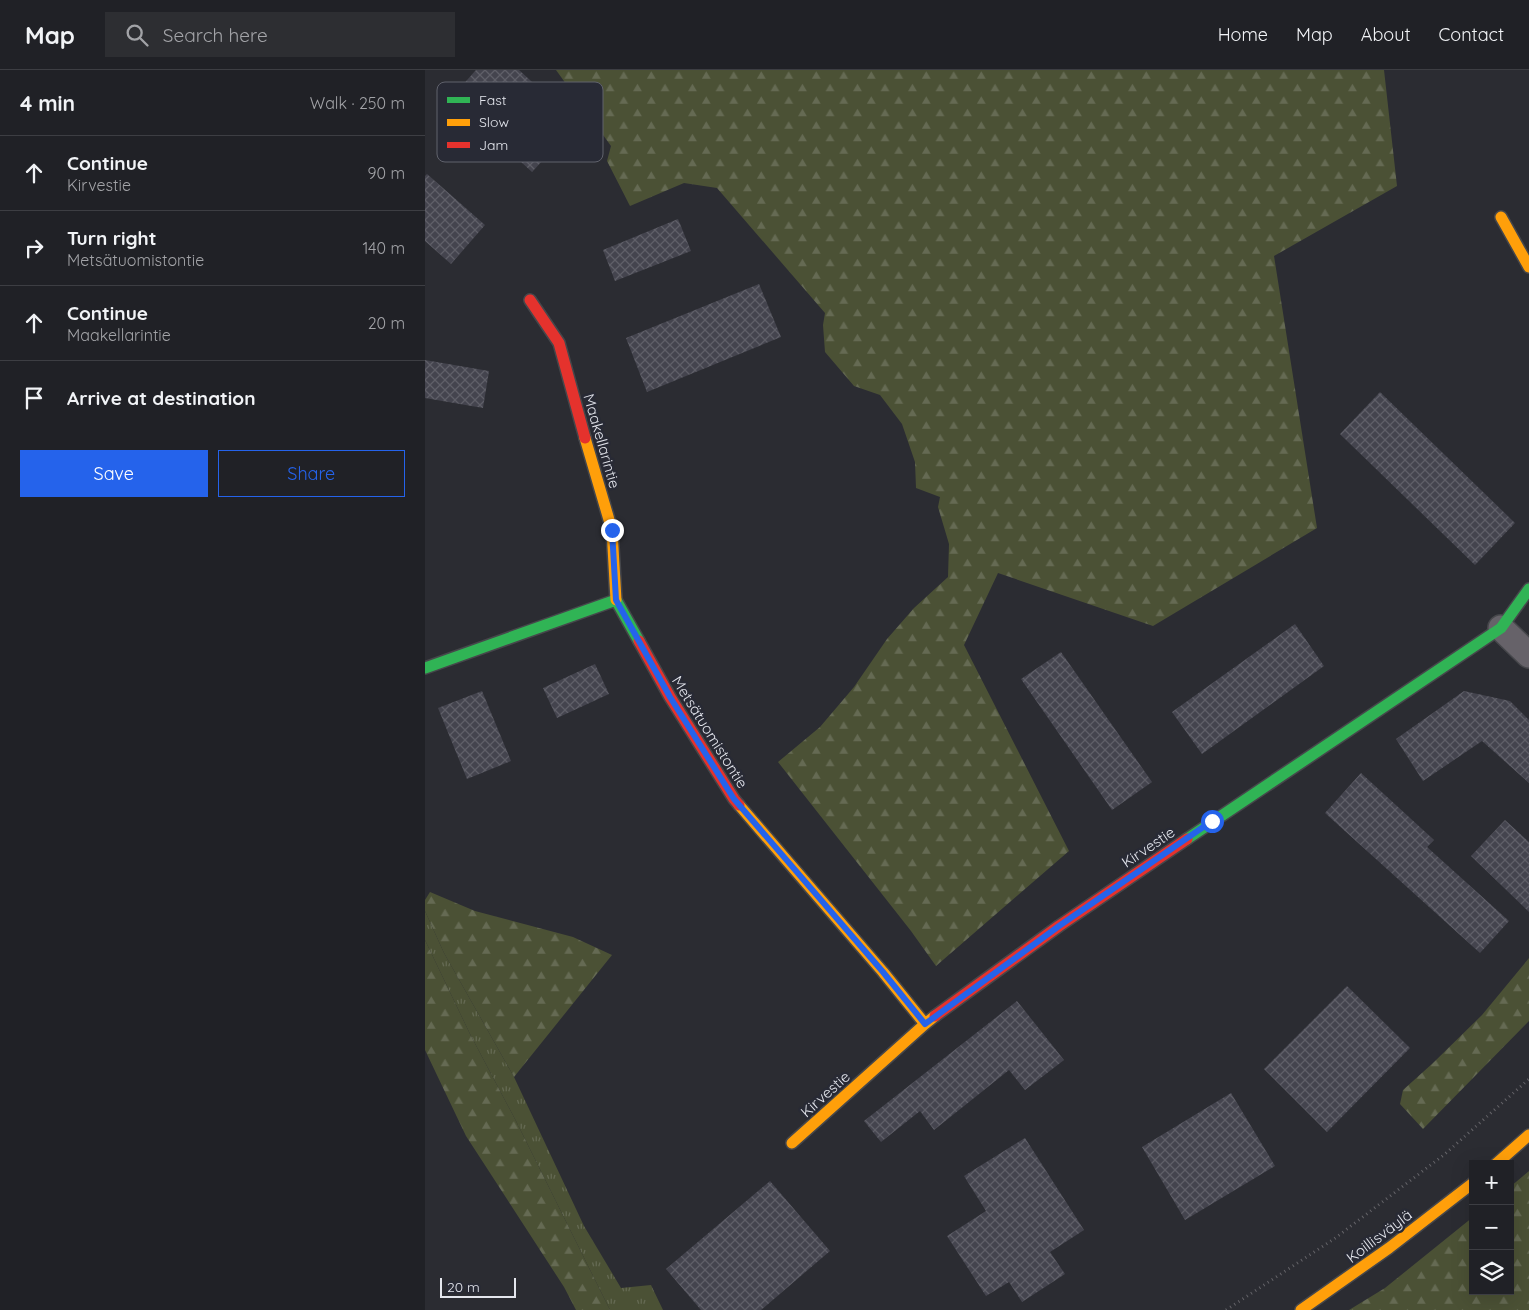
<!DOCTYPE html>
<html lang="en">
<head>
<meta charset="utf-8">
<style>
	body { margin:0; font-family:Quicksand,sans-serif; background:#2d2e32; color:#f1f3f6 }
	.controls { position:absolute; right:15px; bottom:15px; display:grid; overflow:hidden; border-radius:0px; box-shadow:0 5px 20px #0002 }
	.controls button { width:45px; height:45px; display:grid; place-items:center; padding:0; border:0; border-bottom:1px solid #3d3e43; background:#202126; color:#f1f3f6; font:25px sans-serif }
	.scale { position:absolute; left:15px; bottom:12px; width:76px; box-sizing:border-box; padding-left:5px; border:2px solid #e4e6ed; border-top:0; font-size:14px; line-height:18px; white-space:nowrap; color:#e4e6ed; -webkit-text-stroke:4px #282a35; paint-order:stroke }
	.stop { position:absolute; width:15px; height:15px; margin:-11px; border:4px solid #2563eb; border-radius:50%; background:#fff }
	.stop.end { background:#2563eb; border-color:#fff; box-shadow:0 1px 5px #0008 }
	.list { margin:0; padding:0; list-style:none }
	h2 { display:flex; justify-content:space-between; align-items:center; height:65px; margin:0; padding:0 20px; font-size:21px }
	h2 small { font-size:16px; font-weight:400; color:#a2a3a7 }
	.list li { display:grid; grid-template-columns:32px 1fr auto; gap:15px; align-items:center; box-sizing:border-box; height:75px; padding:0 20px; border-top:1px solid #3d3e43 }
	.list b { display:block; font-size:19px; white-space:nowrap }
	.list p { margin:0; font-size:16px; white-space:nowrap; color:#a2a3a7 }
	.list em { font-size:16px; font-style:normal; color:#a2a3a7 }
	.actions { display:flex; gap:10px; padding:15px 20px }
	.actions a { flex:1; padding:11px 0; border:1px solid #2563eb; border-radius:0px; text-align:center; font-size:18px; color:#2563eb }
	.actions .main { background:#2563eb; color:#fff }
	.icon { flex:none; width:28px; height:28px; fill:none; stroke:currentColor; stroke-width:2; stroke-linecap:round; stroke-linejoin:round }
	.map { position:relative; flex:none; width:1104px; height:1240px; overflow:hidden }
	header { display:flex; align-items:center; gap:30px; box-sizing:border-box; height:70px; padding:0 25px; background:#202126; border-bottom:1px solid #3d3e43 }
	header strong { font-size:24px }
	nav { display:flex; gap:28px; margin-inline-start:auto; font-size:18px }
	.search { width:350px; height:45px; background:#2d2e32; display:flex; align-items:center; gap:12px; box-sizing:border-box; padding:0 18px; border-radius:0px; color:#a2a3a7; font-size:19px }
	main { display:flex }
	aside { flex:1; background:#202126 }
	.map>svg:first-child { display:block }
	.grass { fill:url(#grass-tufts) }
	.forest { fill:url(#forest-firs) }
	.building { fill:url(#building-cross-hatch) }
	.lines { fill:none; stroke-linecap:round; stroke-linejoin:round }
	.street-casing { stroke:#46474b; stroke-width:28 }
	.fast-casing { stroke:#46474b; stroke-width:14 }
	.slow-casing { stroke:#46474b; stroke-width:14 }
	.jam-casing { stroke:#46474b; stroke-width:14 }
	.path { stroke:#66656a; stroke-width:3; stroke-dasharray:1 4; stroke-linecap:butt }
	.street { stroke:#666269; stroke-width:25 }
	.fast { stroke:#30b455; stroke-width:11 }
	.slow { stroke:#ff9f0a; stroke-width:11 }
	.jam { stroke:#e5322d; stroke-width:11 }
	.route { stroke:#2563eb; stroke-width:6 }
	.labels { text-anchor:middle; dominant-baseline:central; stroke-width:5; stroke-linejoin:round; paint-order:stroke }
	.street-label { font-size:15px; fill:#e4e6ed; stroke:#282a35 }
	.key { fill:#282a35; stroke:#60626c; stroke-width:1 }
	.key-label { font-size:14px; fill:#e4e6ed }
</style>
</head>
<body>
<header>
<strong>Map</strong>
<div class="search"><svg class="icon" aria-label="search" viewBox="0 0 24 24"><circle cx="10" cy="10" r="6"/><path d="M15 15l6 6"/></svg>Search here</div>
<nav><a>Home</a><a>Map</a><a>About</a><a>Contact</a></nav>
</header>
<main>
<aside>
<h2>4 min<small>Walk · 250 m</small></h2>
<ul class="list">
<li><svg class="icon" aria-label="ahead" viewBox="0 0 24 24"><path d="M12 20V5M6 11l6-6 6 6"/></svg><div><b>Continue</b><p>Kirvestie</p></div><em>90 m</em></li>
<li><svg class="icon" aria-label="right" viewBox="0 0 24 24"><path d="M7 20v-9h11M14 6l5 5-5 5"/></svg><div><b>Turn right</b><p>Metsätuomistontie</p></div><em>140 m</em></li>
<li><svg class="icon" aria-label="ahead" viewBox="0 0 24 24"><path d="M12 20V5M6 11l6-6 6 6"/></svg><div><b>Continue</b><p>Maakellarintie</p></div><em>20 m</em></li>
<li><svg class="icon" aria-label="arrive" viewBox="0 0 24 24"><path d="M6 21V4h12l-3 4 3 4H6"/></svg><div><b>Arrive at destination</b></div></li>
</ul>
<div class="actions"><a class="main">Save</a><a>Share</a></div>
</aside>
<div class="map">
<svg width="1104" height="1240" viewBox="0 0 1104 1240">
	<defs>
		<pattern id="grass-tufts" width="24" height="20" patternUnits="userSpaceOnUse" patternTransform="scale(1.25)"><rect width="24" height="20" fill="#4b5135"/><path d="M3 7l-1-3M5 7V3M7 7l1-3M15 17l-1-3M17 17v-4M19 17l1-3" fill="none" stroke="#656a53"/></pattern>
		<pattern id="forest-firs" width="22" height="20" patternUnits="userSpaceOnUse" patternTransform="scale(1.25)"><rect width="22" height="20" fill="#4b5135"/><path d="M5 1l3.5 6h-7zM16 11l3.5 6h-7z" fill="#656a53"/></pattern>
		<pattern id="building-cross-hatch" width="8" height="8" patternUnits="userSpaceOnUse" patternTransform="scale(1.25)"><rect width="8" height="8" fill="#44444e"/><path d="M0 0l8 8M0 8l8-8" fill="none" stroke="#5f5f68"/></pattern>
	</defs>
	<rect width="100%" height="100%" fill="#2b2c32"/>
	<path class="grass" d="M 0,841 L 19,883 L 89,1007 L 159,1156 L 196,1218 L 226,1215 L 238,1240 L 185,1240 L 91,1051 L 45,964 L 0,870 Z"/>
	<path class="forest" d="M 131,0 L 959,0 L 972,116 L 849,186 L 892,458 L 728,556 L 573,503 L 539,575 L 644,781 L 511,896 L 486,861 L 353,692 L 395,657 L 429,617 L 462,569 L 489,538 L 523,507 L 524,474 L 513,437 L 515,427 L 491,418 L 490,392 L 477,354 L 455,325 L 429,316 L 400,282 L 398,255 L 400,243 L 292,118 L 259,113 L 205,136 L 182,91 L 186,76 Z
		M 5,822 L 50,841 L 148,867 L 187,885 L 89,1007 L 19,883 L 0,841 L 0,830 Z
		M 0,870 L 45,964 L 91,1051 L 185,1240 L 151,1240 L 139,1217 L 41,1066 L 0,980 Z
		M 1104,888 L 1104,951 L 998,1059 L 975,1034 L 978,1020 L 1008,993 L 1057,945 Z
		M 1104,1101 L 1104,1240 L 924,1240 L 960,1218 L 1048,1147 L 1048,1221 L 1085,1221 L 1085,1117 Z"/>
	<path class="building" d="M 51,0 L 94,0 L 152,53 L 107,102 L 26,28 Z
		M 2,104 L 60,155 L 26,194 L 0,171 L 0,106 Z
		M 253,149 L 266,181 L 190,211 L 178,180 Z
		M 334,214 L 356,267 L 222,322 L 201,268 Z
		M 0,290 L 64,301 L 58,338 L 0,328 Z
		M 955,322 L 1090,453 L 1050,495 L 915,364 Z
		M 870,554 L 899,596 L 777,684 L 747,642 Z
		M 636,582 L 727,712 L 687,740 L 596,609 Z
		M 170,594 L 184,624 L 132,648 L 118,618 Z
		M 57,621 L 86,691 L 42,709 L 13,638 Z
		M 1039,621 L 1085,631 L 1104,650 L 1104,713 L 1057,671 L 998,711 L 971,669 Z
		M 936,703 L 1009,770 L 1002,777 L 1084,851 L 1055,883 L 900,743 Z
		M 1080,750 L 1104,772 L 1104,842 L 1046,786 Z
		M 922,916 L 985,978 L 902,1062 L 839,999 Z
		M 592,931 L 639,990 L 600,1020 L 584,1000 L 509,1060 L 495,1041 L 456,1072 L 439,1051 Z
		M 806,1023 L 850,1096 L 760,1150 L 717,1077 Z
		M 600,1068 L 659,1160 L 625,1182 L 640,1204 L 597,1232 L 584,1212 L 561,1226 L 522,1166 L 561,1141 L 539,1106 Z
		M 345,1111 L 405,1181 L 336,1240 L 276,1240 L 241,1199 Z"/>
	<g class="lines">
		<g class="street-casing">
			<path id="street" d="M 1076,558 L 1104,585"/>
		</g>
		<g class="fast-casing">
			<path id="fast" d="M 0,598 L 191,530 L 214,571
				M 762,769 L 1076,558 L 1104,519"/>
		</g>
		<g class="slow-casing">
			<path id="slow" d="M 1076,147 L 1104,197
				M 160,368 L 187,460 L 191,530
				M 314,735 L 458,902 L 500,954
				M 367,1073 L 500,954 L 510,946
				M 1071,1094 L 1104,1065
				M 876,1240 L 964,1178 L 1048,1113"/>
		</g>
		<g class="jam-casing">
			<path id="jam" d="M 105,230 L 134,273 L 160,368
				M 214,571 L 245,627 L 309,729 L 314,735
				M 510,946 L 634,856 L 762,769"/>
		</g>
		<path class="path" d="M 801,1240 L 909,1169 L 1020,1084 L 1104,1009"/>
		<use href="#street" class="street"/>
		<use href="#fast" class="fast"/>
		<use href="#slow" class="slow"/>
		<use href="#jam" class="jam"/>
	</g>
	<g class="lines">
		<path class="route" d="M 187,460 L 191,530 L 245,627 L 309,729 L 458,902 L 500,954 L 634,856 L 787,751"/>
	</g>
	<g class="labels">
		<g class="street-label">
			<text transform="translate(177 371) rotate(74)">Maakellarintie</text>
			<text transform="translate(285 662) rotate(58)">Metsätuomistontie</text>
			<text transform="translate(723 777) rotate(-34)">Kirvestie</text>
			<text transform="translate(400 1024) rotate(-42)">Kirvestie</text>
			<text transform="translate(954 1166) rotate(-37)">Koillisväylä</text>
		</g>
	</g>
	<rect x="12" y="12" width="166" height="80" rx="8" class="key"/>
	<rect x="22" y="27" width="23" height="6" fill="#30b455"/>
	<rect x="22" y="49" width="23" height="7" fill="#ff9f0a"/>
	<rect x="22" y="72" width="23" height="6" fill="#e5322d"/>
	<g class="key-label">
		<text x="54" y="35">Fast</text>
		<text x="54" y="57">Slow</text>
		<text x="54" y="80">Jam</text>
	</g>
</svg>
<div class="controls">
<button>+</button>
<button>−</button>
<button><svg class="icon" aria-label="layers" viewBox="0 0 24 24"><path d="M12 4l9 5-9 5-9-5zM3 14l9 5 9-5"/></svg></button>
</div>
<div class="scale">20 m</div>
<div class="stop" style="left:787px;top:751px"></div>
<div class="stop end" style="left:187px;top:460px"></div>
</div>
</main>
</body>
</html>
